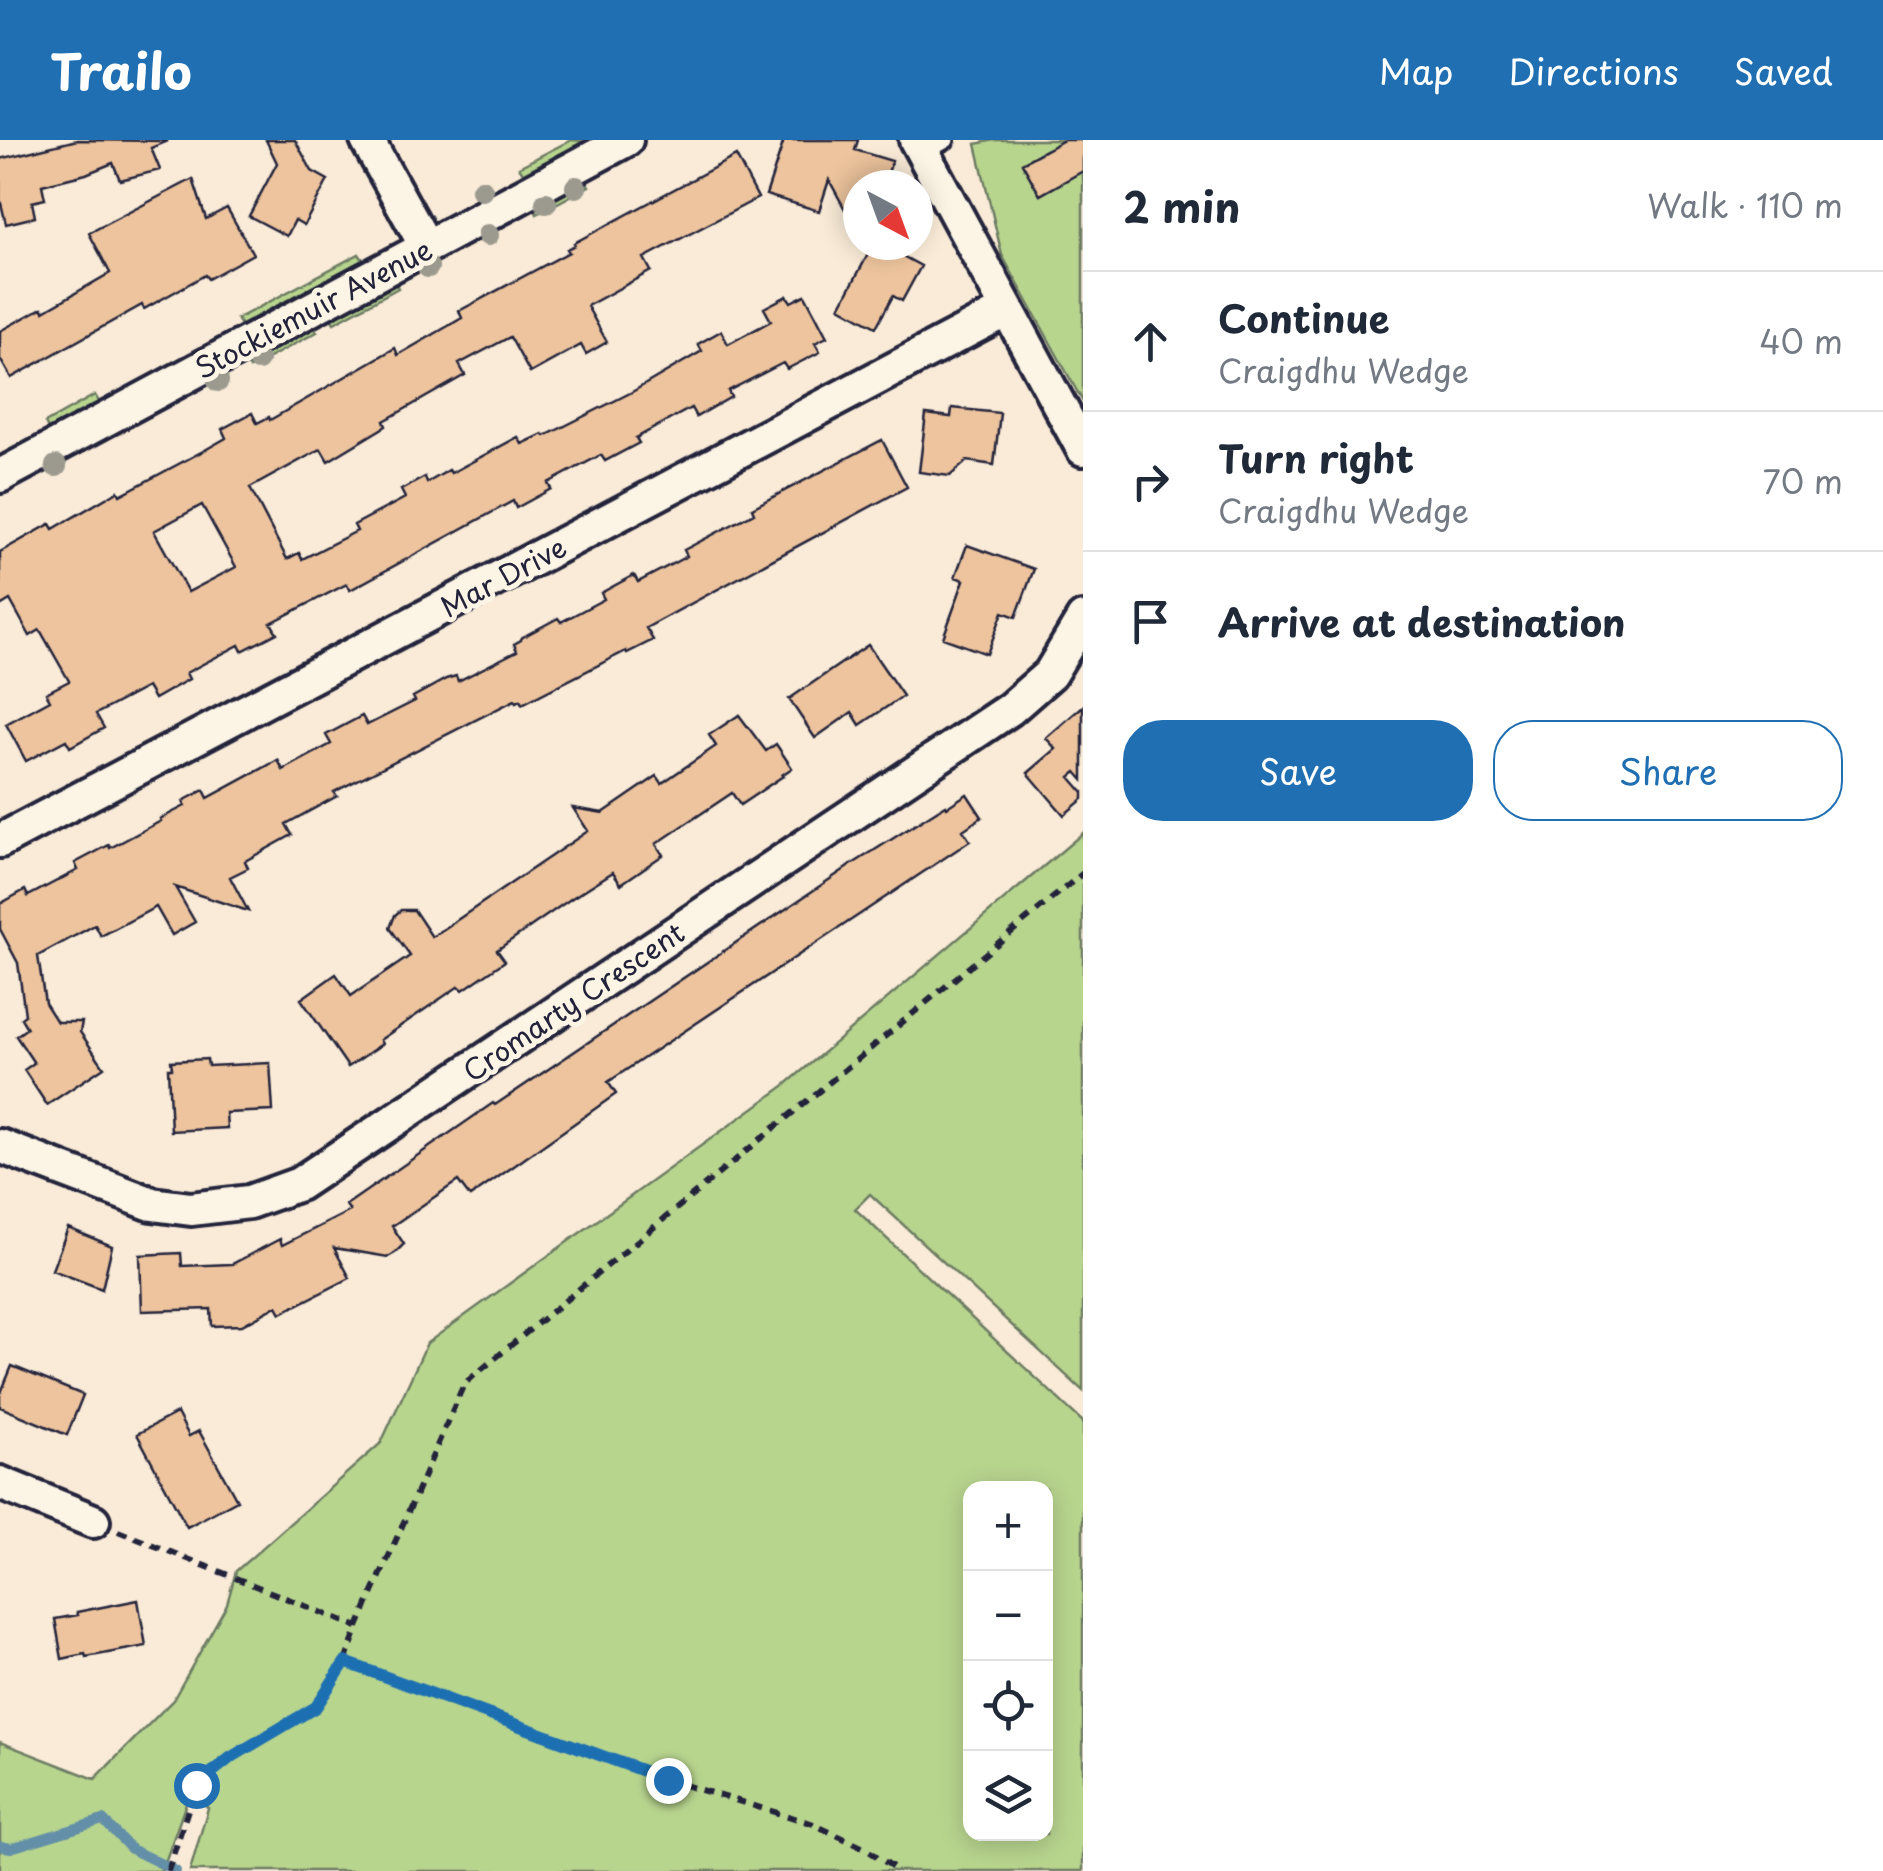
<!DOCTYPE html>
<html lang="en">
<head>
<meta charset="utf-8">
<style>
	body { margin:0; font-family:"Playpen Sans",sans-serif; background:#f6f6f7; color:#1f2937 }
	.controls { position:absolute; right:30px; bottom:30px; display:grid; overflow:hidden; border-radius:20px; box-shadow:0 5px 25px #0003 }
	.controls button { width:90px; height:90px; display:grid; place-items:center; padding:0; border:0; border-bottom:2px solid #e0e1e3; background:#fff; color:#1f2937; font:50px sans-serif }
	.compass { position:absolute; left:843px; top:30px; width:90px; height:90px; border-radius:50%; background:#fff; box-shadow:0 5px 25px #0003; rotate:139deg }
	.stop { position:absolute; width:30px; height:30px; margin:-22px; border:8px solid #1f6fb2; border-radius:50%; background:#fff }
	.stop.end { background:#1f6fb2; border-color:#fff; box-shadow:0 2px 10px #0008 }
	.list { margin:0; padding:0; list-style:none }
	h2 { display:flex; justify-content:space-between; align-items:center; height:130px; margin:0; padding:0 40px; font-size:42px }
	h2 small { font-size:32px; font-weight:400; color:#747a83 }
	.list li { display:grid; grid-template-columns:65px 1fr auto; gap:30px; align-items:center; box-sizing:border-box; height:140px; padding:0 40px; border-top:2px solid #e0e1e3 }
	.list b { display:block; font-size:38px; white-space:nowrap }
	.list p { margin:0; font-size:32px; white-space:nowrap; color:#747a83 }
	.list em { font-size:32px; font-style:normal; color:#747a83 }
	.actions { display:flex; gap:20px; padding:30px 40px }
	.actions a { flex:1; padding:22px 0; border:2px solid #1f6fb2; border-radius:40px; text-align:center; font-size:35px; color:#1f6fb2 }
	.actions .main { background:#1f6fb2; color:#fff }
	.icon { flex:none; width:55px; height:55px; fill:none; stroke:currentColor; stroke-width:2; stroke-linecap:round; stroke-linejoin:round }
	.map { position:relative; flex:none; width:1083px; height:1731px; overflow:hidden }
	header { display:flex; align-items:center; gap:60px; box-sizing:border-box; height:140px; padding:0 50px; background:#1f6fb2; color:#fff }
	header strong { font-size:48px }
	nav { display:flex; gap:55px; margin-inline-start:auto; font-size:35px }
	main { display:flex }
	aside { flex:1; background:#fff }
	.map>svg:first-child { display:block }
	.green { fill:#b8d58e; stroke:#6d7c64; stroke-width:2.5; fill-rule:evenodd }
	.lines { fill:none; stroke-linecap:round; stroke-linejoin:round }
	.stream { stroke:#638fa8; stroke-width:10 }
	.building { fill:#edc49d; stroke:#22223b; stroke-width:2.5; fill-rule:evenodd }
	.lane-casing { stroke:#22223b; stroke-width:22 }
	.street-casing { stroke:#22223b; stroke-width:40 }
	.path { stroke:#22223b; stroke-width:6; stroke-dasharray:10 8; stroke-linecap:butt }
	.lane { stroke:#fcf5e5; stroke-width:15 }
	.street { stroke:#fcf5e5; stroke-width:32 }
	.tree { fill:#9c9a8f }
	.route { stroke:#1f6fb2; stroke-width:12 }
	.labels { text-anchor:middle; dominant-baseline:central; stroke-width:10; stroke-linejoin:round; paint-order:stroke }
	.street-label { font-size:28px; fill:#22223b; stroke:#fcf5e5 }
</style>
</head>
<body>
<header>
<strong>Trailo</strong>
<nav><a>Map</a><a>Directions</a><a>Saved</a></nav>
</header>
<main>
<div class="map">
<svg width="1083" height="1731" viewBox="0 0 1083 1731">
	<rect width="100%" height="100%" fill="#f9ebd7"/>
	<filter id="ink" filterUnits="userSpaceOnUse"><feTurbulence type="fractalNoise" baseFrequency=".01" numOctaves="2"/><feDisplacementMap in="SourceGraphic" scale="20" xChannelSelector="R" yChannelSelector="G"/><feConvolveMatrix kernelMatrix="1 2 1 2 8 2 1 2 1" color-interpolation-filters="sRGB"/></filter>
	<g filter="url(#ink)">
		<path class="green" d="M 571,0 L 584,1 L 523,33 L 519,27 Z
			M 994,0 L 1073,0 L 1045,10 L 1022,23 L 1040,55 L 1063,42 L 1079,26 L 1083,33 L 1083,262 L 1002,115 L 976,4 Z
			M 584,38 L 589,46 L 537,74 L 533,66 Z
			M 359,114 L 363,120 L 241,185 L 237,179 Z
			M 395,142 L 398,148 L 334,183 L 330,176 Z
			M 313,185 L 317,192 L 250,228 L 246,222 Z
			M 95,255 L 99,262 L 48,289 L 45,283 Z
			M 1083,693 L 1083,1251 L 870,1054 L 855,1069 L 1083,1282 L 1083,1731 L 190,1731 L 208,1668 L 191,1649 L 162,1731 L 0,1731 L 0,1602 L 95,1639 L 173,1560 L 227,1464 L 236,1431 L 381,1303 L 427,1203 L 784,946 ZM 971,1348 L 1046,1348 L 1046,1694 L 971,1694 Z"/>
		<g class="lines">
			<path class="stream" d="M 0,1706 L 11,1708 L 103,1680 L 131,1709 L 176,1731"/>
		</g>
		<path class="building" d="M 77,0 L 168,1 L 151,8 L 160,30 L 120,40 L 113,23 L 86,34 L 42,45 L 45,59 L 32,62 L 35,77 L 6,84 L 0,59 L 0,19 Z
			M 266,0 L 295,0 L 312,31 L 328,40 L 304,85 L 295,80 L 287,96 L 249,76 L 277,23 Z
			M 784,0 L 858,0 L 855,10 L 892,21 L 884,45 L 858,45 L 858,93 L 829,40 L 819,71 L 766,55 Z
			M 1064,0 L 1083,0 L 1083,31 L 1040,55 L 1022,23 Z
			M 736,16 L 758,58 L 644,118 L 651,131 L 587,166 L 607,202 L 586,214 L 581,205 L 530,233 L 510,197 L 459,224 L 465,235 L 384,281 L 386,286 L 328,321 L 321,309 L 250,348 L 287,419 L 299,413 L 302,419 L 357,391 L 354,385 L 405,358 L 401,350 L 425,337 L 427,343 L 449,330 L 451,333 L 518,297 L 522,304 L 543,294 L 545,296 L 632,252 L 702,211 L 698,204 L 721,191 L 728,204 L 771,181 L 764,168 L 787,156 L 791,162 L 805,155 L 827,197 L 815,203 L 820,212 L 787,229 L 783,223 L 728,251 L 731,257 L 696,277 L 691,268 L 636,298 L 639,303 L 605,321 L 601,315 L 548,343 L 551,349 L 516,368 L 513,361 L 350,450 L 347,444 L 271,483 L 277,493 L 242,511 L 239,505 L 186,533 L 189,539 L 154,559 L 147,547 L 96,574 L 104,588 L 70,607 L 66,600 L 26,621 L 6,584 L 50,560 L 46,553 L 69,541 L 40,490 L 30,496 L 10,460 L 0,466 L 0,412 L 50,384 L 53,389 L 118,351 L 120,355 L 205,310 L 226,298 L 222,289 L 252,273 L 257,283 L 269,277 L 270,280 L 395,208 L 398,215 L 462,178 L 459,171 L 569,112 L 567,109 L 575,105 L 574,103 ZM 202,365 L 236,427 L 188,452 L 154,391 Z
			M 193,39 L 206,79 L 227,68 L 253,114 L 208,139 L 205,135 L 144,169 L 142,165 L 11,238 L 0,219 L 0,191 L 42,168 L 44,171 L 110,133 L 89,93 Z
			M 873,105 L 882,105 L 921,126 L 902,161 L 893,156 L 876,187 L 840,167 Z
			M 952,268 L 1000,273 L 994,325 L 967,321 L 950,336 L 919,332 L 926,274 L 951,277 Z
			M 882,300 L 907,347 L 646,488 L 653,500 L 627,513 L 626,511 L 522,564 L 520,560 L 516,562 L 515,560 L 334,652 L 337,656 L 286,684 L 292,695 L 245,721 L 248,728 L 230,737 L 248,771 L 175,747 L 195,782 L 172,795 L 156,767 L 101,796 L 95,785 L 38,816 L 45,863 L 57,882 L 82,882 L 80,892 L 104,927 L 47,965 L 24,930 L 34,923 L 16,896 L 27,888 L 21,878 L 25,875 L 18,823 L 0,789 L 0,764 L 25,750 L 28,756 L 78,730 L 75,723 L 109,705 L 110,708 L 161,681 L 160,679 L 185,666 L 183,661 L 204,650 L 208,658 L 278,620 L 283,630 L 331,604 L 326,595 L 362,576 L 367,585 L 415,561 L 413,557 L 446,539 L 456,536 L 458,541 L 517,511 L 514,504 L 521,500 L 521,498 L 558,478 L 561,482 L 604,459 L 601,453 L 634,435 L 638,442 L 687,416 L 684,410 L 754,373 L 752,368 Z
			M 967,405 L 1034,429 L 1016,477 L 1003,472 L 987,514 L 943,498 L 964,440 L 955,437 Z
			M 868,505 L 903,556 L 860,585 L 852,572 L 815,598 L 789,559 Z
			M 1083,566 L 1083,640 L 1076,632 L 1070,637 L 1083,652 L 1083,659 L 1064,675 L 1028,633 L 1056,609 L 1046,598 Z
			M 739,575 L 766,611 L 776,604 L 792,628 L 782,635 L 783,636 L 740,665 L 732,653 L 656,704 L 663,715 L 621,744 L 613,732 L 572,758 L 497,810 L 505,821 L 463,850 L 459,846 L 380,900 L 382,904 L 348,927 L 301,859 L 336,834 L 351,856 L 410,816 L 390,788 L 395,775 L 401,770 L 414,770 L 432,797 L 588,691 L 573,668 L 603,673 L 657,636 L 662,643 L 716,606 L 709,595 Z
			M 967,654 L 982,677 L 963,690 L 970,701 L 608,942 L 616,954 L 470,1057 L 458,1041 L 392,1086 L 404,1104 L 395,1113 L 388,1117 L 334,1108 L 350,1138 L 281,1173 L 277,1166 L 242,1185 L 212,1186 L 211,1169 L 142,1171 L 140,1115 L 181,1113 L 182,1126 L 232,1124 L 280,1099 L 282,1105 L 350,1071 L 346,1065 L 493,963 L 495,965 L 851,725 L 946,665 L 947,667 Z
			M 207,919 L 208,926 L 270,923 L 273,971 L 226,973 L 227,988 L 171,991 L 168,928 L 172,928 L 171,921 Z
			M 68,1088 L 112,1106 L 102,1149 L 52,1130 Z
			M 12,1226 L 83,1255 L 67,1295 L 0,1267 L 0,1255 Z
			M 177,1273 L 189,1296 L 199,1291 L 237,1360 L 187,1387 L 137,1294 Z
			M 138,1460 L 146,1506 L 86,1517 L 85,1514 L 62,1519 L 55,1479 L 78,1475 L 77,1472 Z"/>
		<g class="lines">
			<g class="lane-casing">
				<path id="lane" d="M 923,13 L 946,0"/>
			</g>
			<g class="street-casing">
				<path id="street" d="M 367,0 L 426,106
					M 916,0 L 1083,309
					M 0,336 L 626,0
					M 0,701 L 1006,170
					M 0,1006 L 152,1064 L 191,1069 L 249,1062 L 299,1044 L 1010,569 L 1050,534 L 1083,479
					M 0,1343 L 93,1381"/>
			</g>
			<path class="path" d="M 118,1391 L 358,1487
				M 345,1522 L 668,1640 L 811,1683 L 866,1709 L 899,1731
				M 168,1731 L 196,1645 L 230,1617 L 316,1567 L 345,1522 L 358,1487 L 464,1244 L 1083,733"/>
			<use href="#lane" class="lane"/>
			<use href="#street" class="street"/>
		</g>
		<g class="tree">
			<circle cx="576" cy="47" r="11"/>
			<circle cx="482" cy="50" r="11"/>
			<circle cx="546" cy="63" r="11"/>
			<circle cx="488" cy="95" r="11"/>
			<circle cx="428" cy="127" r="11"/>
			<circle cx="258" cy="220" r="11"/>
			<circle cx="218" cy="241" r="11"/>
			<circle cx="56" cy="326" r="11"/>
		</g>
	</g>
	<g class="lines" filter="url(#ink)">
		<path class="route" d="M 196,1645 L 230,1618 L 316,1567 L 345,1522 L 668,1640"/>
	</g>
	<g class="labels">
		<g class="street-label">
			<text transform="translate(313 168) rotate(-28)">Stockiemuir Avenue</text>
			<text transform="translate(503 436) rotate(-28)">Mar Drive</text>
			<text transform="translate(573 861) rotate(-34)">Cromarty Crescent</text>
		</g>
	</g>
</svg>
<div class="controls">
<button>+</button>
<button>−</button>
<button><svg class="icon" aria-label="locate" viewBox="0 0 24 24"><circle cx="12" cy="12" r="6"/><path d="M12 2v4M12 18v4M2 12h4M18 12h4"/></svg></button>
<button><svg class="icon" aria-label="layers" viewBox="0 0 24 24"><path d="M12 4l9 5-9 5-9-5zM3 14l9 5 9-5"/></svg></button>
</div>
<svg class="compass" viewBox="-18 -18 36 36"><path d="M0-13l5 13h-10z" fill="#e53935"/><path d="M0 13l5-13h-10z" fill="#747a83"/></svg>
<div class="stop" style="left:196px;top:1645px"></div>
<div class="stop end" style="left:668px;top:1640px"></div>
</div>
<aside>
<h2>2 min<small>Walk · 110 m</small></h2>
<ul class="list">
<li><svg class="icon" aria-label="ahead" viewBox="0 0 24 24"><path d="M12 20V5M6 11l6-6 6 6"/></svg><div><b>Continue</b><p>Craigdhu Wedge</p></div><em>40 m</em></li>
<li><svg class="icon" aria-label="right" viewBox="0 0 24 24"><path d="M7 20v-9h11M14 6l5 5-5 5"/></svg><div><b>Turn right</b><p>Craigdhu Wedge</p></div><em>70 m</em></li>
<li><svg class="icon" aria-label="arrive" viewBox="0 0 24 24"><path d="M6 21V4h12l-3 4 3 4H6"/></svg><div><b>Arrive at destination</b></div></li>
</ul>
<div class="actions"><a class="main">Save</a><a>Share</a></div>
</aside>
</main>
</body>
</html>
